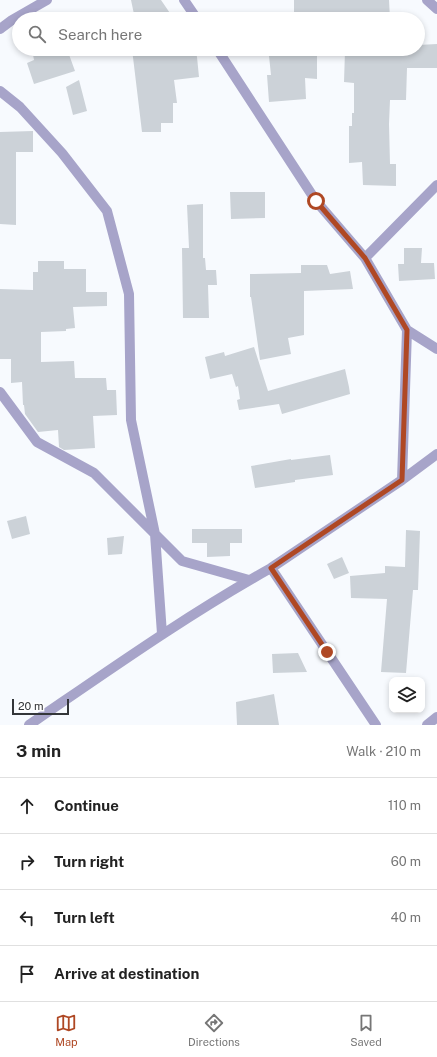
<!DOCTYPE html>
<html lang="en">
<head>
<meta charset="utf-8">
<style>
	body { margin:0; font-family:"Public Sans",sans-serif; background:#f6f6f6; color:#222 }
	.controls { position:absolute; right:12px; bottom:12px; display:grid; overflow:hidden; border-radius:8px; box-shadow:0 2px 6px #0003 }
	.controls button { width:36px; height:36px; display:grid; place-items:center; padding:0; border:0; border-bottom:1px solid #e0e0e0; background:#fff; color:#222; font:20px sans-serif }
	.scale { position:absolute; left:12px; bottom:10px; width:57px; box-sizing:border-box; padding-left:4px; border:2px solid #343639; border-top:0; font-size:11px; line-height:14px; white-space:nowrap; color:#343639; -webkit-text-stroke:3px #fff; paint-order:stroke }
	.stop { position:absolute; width:12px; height:12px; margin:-9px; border:3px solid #af4824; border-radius:50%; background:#fff }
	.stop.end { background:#af4824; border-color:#fff; box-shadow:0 1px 4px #0008 }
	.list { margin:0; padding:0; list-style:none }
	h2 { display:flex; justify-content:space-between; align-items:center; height:52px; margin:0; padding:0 16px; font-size:17px }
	h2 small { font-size:13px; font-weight:400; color:#767676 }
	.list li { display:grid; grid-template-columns:26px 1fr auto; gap:12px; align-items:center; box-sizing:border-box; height:56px; padding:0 16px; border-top:1px solid #e0e0e0 }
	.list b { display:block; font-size:15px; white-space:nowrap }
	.list em { font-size:13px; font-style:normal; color:#767676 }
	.icon { flex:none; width:22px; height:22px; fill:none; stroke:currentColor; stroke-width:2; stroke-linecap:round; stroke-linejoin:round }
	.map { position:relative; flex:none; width:437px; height:725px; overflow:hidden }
	.search { position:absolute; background:#fff; box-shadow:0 2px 6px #0003; left:12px; right:12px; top:12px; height:44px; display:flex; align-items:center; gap:10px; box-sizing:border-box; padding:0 14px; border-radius:22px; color:#767676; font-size:15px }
	.sheet { height:276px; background:#fff }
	nav { display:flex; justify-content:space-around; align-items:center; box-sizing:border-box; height:56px; border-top:1px solid #e0e0e0; background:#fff; font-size:11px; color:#767676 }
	nav a { display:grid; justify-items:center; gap:2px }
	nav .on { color:#af4824 }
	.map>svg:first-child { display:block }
	.building { fill:#ccd2d8 }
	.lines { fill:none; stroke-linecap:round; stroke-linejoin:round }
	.minor { stroke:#a7a4c9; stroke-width:10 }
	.route { stroke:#af4824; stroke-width:5 }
</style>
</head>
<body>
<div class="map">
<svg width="437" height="725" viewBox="0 0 437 725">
	<rect width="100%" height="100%" fill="#f7fafe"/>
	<path class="building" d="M 131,0 L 161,0 L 174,19 L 135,19 Z
		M 294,0 L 389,0 L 390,19 L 294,19 Z
		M 437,44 L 437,68 L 407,68 L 406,100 L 390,100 L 389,124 L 390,164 L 396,164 L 396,186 L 363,185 L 362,162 L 349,163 L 349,126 L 352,126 L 352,113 L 354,113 L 354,83 L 344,82 L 345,51 L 398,52 L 398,49 L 418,49 L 418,45 Z
		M 32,49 L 67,49 L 75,71 L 34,84 L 27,63 L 34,60 Z
		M 132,49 L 195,49 L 197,57 L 199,77 L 174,80 L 177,103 L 173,103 L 173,123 L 161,123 L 161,132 L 142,132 Z
		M 271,49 L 317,49 L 317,79 L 305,78 L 306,99 L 269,102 L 267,75 L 271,75 L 269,56 L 271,56 Z
		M 79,80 L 87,111 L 73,115 L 66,87 Z
		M 33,131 L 33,152 L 16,152 L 16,225 L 0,224 L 0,132 Z
		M 230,192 L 265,192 L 265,218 L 231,219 Z
		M 203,204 L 203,258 L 205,258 L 206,270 L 216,270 L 217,285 L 208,285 L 209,318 L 183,318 L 182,248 L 189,248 L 187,205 Z
		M 404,248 L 422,248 L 421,263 L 434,263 L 435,279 L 399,281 L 398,264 L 404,264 Z
		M 38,261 L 64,261 L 64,269 L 86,269 L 86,292 L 107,292 L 107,306 L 73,307 L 75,328 L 66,329 L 66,331 L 41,332 L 41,362 L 74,361 L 75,378 L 106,378 L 107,390 L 116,390 L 117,415 L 93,416 L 95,448 L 64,450 L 59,447 L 58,430 L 38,432 L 25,414 L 24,405 L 23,405 L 22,382 L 11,383 L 11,359 L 0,359 L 0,289 L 33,290 L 33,272 L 38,272 Z
		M 301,265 L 327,265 L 330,274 L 350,271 L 353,289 L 304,291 L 304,335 L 288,338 L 291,354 L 260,360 L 251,297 L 250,297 L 250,274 L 301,273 Z
		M 254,347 L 268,391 L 345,369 L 349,387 L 350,394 L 282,414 L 279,404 L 239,410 L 237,400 L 240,399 L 238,386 L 236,387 L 232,374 L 210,379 L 205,357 L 224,352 L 225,356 Z
		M 330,455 L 333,475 L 295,480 L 295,482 L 255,488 L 251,466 L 291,459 L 291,460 Z
		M 26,516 L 30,534 L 12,539 L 7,521 Z
		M 192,529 L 242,529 L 242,543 L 230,543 L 230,556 L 207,557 L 207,543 L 192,543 Z
		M 406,530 L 420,531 L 418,590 L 413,590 L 406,673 L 381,672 L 387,599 L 351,598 L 350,576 L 385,573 L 385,566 L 405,567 Z
		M 124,536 L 122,554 L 108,555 L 107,538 Z
		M 342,557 L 349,573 L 334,579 L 327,564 Z
		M 298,653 L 307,672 L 273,673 L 272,654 Z
		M 274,694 L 279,725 L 237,725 L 236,702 Z"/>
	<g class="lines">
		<path class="minor" d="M 184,0 L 197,19
			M 427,0 L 437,9
			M 0,29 L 12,20 L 47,0
			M 217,49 L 316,201 L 365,258 L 407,330 L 437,349
			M 0,91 L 20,107 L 62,153 L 107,211 L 129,294 L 131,420 L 155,534 L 162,634
			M 365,258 L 437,185
			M 0,392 L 37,442 L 94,473 L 182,561 L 249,580
			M 402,480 L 407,330
			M 271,568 L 376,725
			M 29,725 C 108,671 187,615 271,568 L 402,480 L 437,454
			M 427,725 L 437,717"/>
	</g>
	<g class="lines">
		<path class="route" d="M 316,201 L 365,258 L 407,330 L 402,480 L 271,568 L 327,652"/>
	</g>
</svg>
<div class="controls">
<button><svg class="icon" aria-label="layers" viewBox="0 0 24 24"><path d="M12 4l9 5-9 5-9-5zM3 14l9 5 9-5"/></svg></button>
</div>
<div class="scale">20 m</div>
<div class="stop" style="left:316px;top:201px"></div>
<div class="stop end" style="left:327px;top:652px"></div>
<div class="search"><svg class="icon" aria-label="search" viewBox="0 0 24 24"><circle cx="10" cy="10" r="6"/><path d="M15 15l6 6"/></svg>Search here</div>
</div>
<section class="sheet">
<h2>3 min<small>Walk · 210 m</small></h2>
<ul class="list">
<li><svg class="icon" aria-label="ahead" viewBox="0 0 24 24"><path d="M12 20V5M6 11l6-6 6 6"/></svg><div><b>Continue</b></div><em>110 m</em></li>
<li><svg class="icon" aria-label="right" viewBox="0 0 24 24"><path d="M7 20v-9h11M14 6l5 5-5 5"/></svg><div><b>Turn right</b></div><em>60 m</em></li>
<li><svg class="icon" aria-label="left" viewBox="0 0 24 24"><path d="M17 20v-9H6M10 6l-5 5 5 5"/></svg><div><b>Turn left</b></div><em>40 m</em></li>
<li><svg class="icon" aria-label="arrive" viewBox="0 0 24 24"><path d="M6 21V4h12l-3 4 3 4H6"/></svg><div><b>Arrive at destination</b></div></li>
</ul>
</section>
<nav>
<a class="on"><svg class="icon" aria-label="map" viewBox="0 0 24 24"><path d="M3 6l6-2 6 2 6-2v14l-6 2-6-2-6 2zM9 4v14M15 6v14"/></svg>Map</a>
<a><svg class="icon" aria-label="directions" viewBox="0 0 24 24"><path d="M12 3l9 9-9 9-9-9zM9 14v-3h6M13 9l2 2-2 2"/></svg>Directions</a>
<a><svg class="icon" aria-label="saved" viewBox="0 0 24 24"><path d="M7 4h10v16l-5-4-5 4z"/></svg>Saved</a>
</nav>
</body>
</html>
